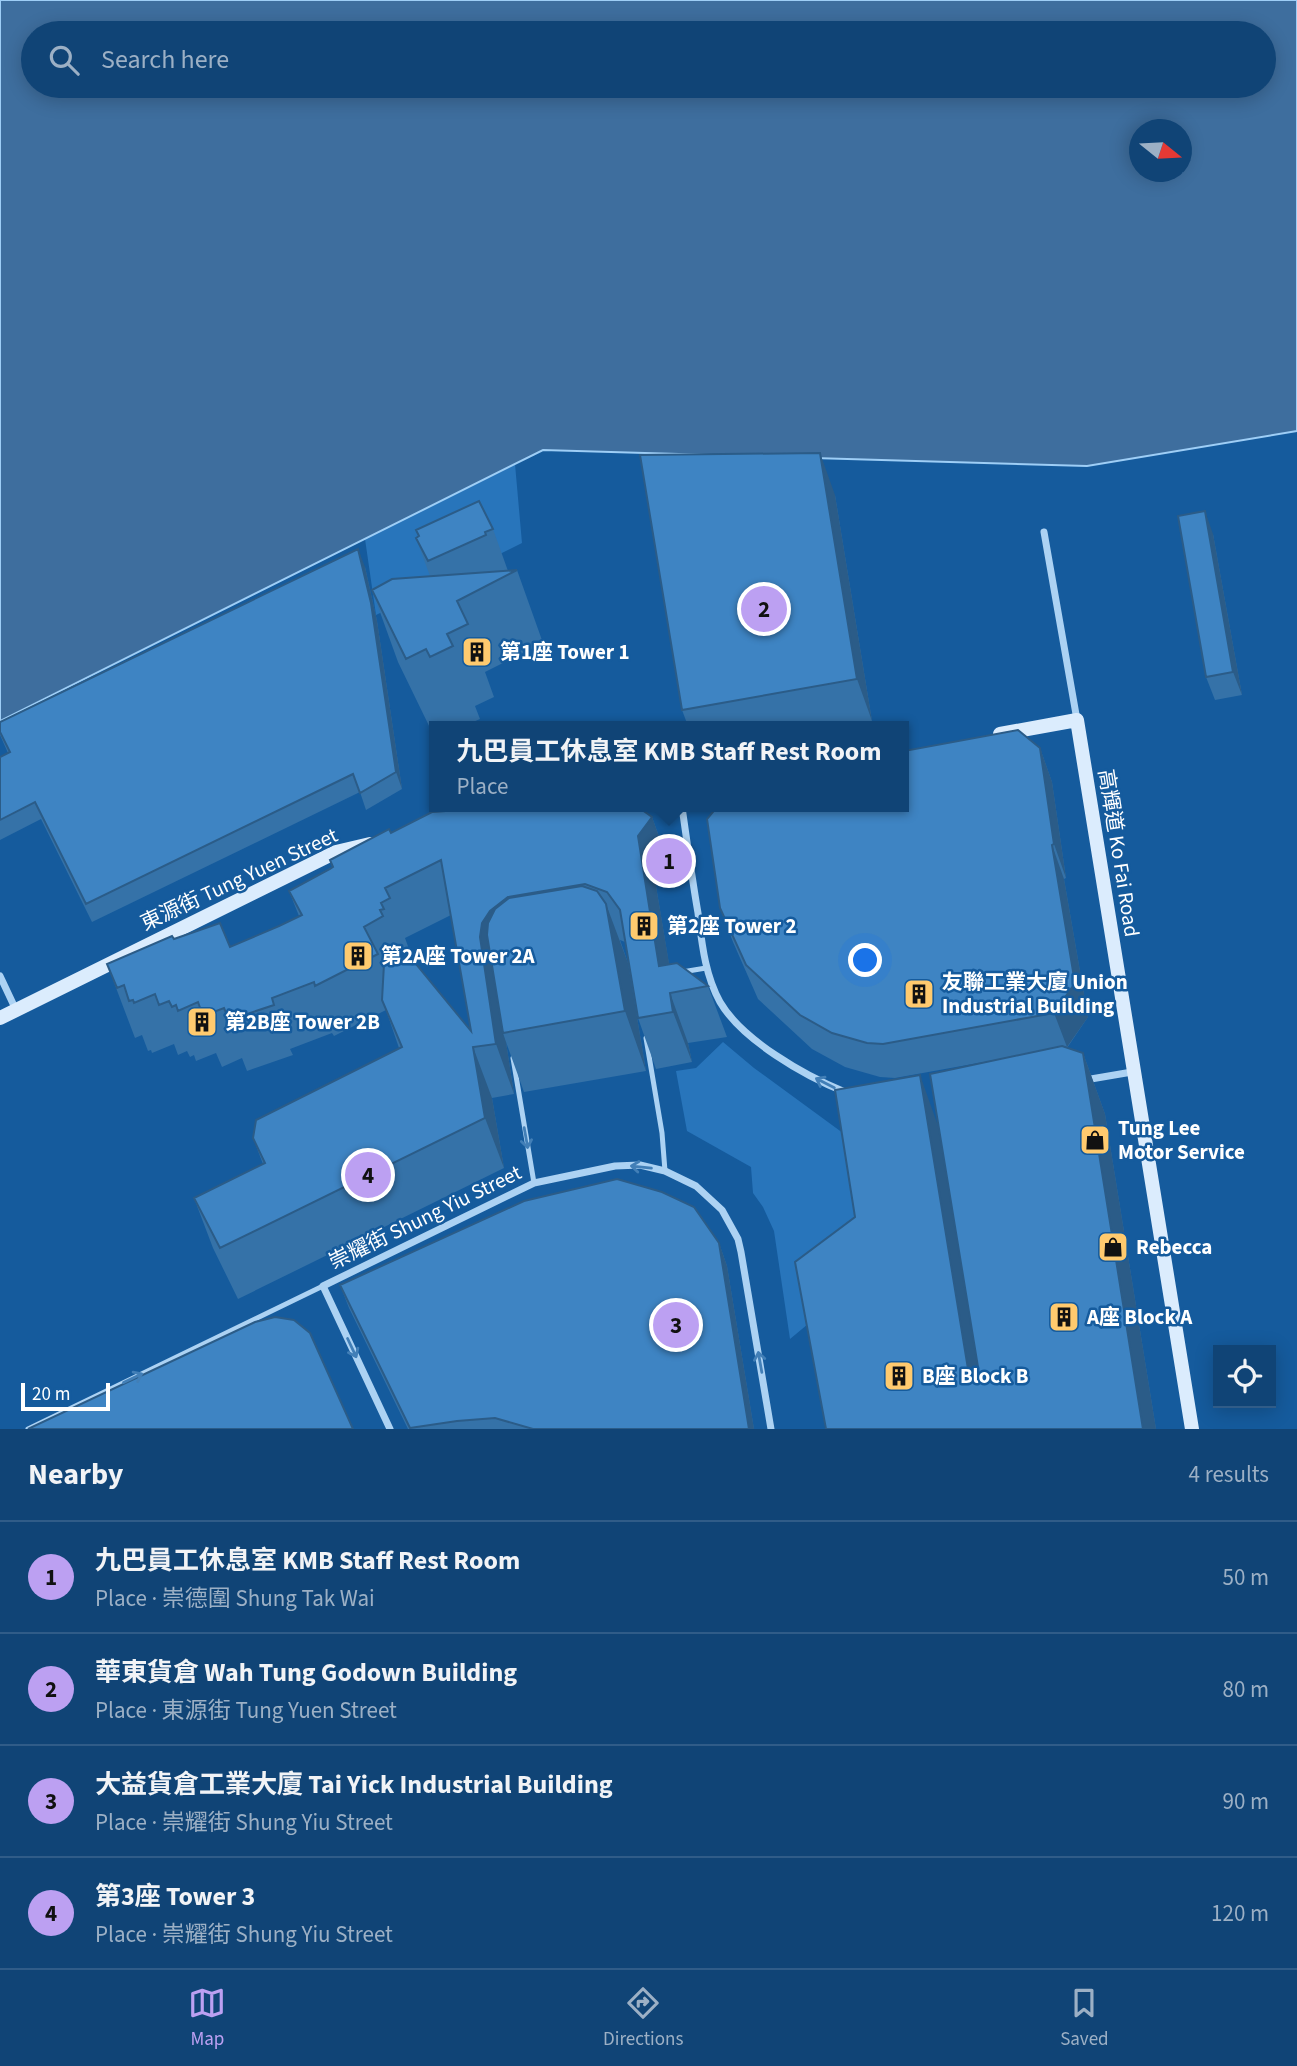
<!DOCTYPE html>
<html lang="en">
<head>
<meta charset="utf-8">
<style>
	body { margin:0; font-family:"Source Sans 3","Noto Sans TC",sans-serif; background:#1e4e7e; color:#f1f3f6 }
	.controls { position:absolute; right:21px; bottom:21px; display:grid; overflow:hidden; border-radius:0px; box-shadow:0 4px 18px #0003 }
	.controls button { width:63px; height:63px; display:grid; place-items:center; padding:0; border:0; border-bottom:2px solid #305c88; background:#104476; color:#f1f3f6; font:35px sans-serif }
	.compass { position:absolute; left:1129px; top:119px; width:63px; height:63px; border-radius:50%; background:#104476; box-shadow:0 4px 18px #0003; rotate:108deg }
	.scale { position:absolute; left:21px; bottom:18px; width:89px; box-sizing:border-box; padding-left:7px; border:4px solid #fff; border-top:0; font-size:19px; line-height:24px; white-space:nowrap; color:#fff; -webkit-text-stroke:5px #155b9d; paint-order:stroke }
	.you { position:absolute; left:866px; top:961px; width:24px; height:24px; margin:-18px; border:5px solid #fff; border-radius:50%; background:#1a73e8; box-shadow:0 0 0 10px #1a73e833 }
	.badge { display:grid; place-items:center; width:46px; height:46px; border-radius:50%; background:#bca0f2; color:#111; font-size:23px; font-weight:700 }
	.pin { position:absolute; translate:-50% -50%; border:4px solid #fff; box-shadow:0 2px 7px #0006 }
	.popup { position:absolute; left:429px; top:721px; width:480px; height:91px; box-sizing:border-box; display:grid; place-content:center; border-radius:0px; background:#104476; filter:drop-shadow(0 2px 5px #0005); font-size:23px; white-space:nowrap; color:#9cb0c5 }
	.popup b { font-size:26px; color:#f1f3f6 }
	.popup::after { content:''; position:absolute; left:50%; top:100%; margin-left:-14px; border:14px solid transparent; border-top-color:#104476 }
	.list { margin:0; padding:0; list-style:none }
	h2 { display:flex; justify-content:space-between; align-items:center; height:91px; margin:0; padding:0 28px; font-size:30px }
	h2 small { font-size:23px; font-weight:400; color:#9cb0c5 }
	.list li { display:grid; grid-template-columns:46px 1fr auto; gap:21px; align-items:center; box-sizing:border-box; height:112px; padding:0 28px; border-top:2px solid #305c88 }
	.list b { display:block; font-size:26px; white-space:nowrap }
	.list p { margin:0; font-size:23px; white-space:nowrap; color:#9cb0c5 }
	.list em { font-size:23px; font-style:normal; color:#9cb0c5 }
	.icon { flex:none; width:38px; height:38px; fill:none; stroke:currentColor; stroke-width:2; stroke-linecap:round; stroke-linejoin:round }
	.map { position:relative; flex:none; width:1297px; height:1429px; overflow:hidden }
	.search { position:absolute; background:#104476; box-shadow:0 4px 18px #0003; left:21px; right:21px; top:21px; height:77px; display:flex; align-items:center; gap:18px; box-sizing:border-box; padding:0 24px; border-radius:38px; color:#9cb0c5; font-size:26px }
	.sheet { height:539px; background:#104476 }
	nav { display:flex; justify-content:space-around; align-items:center; box-sizing:border-box; height:98px; border-top:2px solid #305c88; background:#104476; font-size:19px; color:#9cb0c5 }
	nav a { display:grid; justify-items:center; gap:4px }
	nav .on { color:#bca0f2 }
	.map>svg:first-child { display:block }
	.green { fill:#2875bb }
	.water { fill:#3e6e9e; stroke:#9ecef6; stroke-width:2; fill-rule:evenodd }
	.lines { fill:none; stroke-linecap:round; stroke-linejoin:round }
	.lane { stroke:#acd2f3; stroke-width:5 }
	.street { stroke:#acd2f3; stroke-width:7 }
	.secondary { stroke:#dbecfd; stroke-width:14 }
	.wall { fill:#3572a8; fill-rule:evenodd }
	.shaded-wall { fill:#2b5c88 }
	.building { fill:#3e84c3; stroke:#2b5c88; stroke-width:2 }
	.oneway { stroke:#427fb7 }
	.labels { text-anchor:middle; dominant-baseline:central; stroke-width:5; stroke-linejoin:round; paint-order:stroke }
	.poi-label { font-size:21px; font-weight:bold; fill:#fff; stroke:#155b9d; text-anchor:start }
	.street-label { font-size:21px; fill:#fff; stroke:#155b9d }
</style>
</head>
<body>
<div class="map">
<svg width="1297" height="1429" viewBox="0 0 1297 1429">
	<rect width="100%" height="100%" fill="#155b9d"/>
	<path class="green" d="M 515,464 L 522,543 L 376,615 L 365,539 Z
		M 723,1042 L 754,1068 L 847,1136 L 867,1275 L 790,1339 L 774,1231 L 763,1207 L 753,1193 L 751,1167 L 687,1131 L 676,1071 L 696,1068 Z"/>
	<path class="water" d="M 0,0 L 1297,0 L 1297,431 L 1087,466 L 543,450 L 0,721 ZM 33,33 L 1264,33 L 1264,86 L 33,86 ZM 1140,130 L 1182,130 L 1182,172 L 1140,172 Z"/>
	<g class="lines">
		<path class="lane" d="M 682,972 L 706,968
			M 646,1038 L 662,1133 L 665,1171
			M 513,1058 L 534,1183
			M 28,1429 L 323,1286"/>
		<path class="street" d="M 1044,532 L 1077,720
			M 682,807 C 687,842 692,878 698,913 C 702,944 705,975 720,1002 C 742,1040 805,1076 845,1092
			M 0,976 L 16,1010
			M 1085,1080 L 1132,1072
			M 390,1429 L 323,1286 L 534,1183 L 615,1166 L 640,1165 L 665,1171 L 696,1186 L 722,1210 L 738,1239 L 741,1252 L 771,1429"/>
		<path class="secondary" d="M 1000,734 L 1077,720 L 1192,1429
			M 0,1018 L 336,852 L 370,844"/>
	</g>
	<path class="wall" d="M 835,495 L 872,721 L 842,726 L 688,726 L 682,710 Z
		M 493,529 L 508,571 L 517,570 L 543,643 L 485,672 L 494,697 L 475,706 L 480,719 L 464,726 L 455,726 L 453,722 L 444,726 L 435,726 L 435,731 L 432,732 L 398,662 L 372,590 L 430,576 L 416,538 L 419,537 L 416,530 Z
		M 1213,534 L 1242,695 L 1215,700 L 1206,677 Z
		M 365,567 L 377,621 L 402,789 L 366,810 L 360,792 L 92,922 L 41,819 L 0,840 L 0,757 L 8,753 L 0,735 L 0,722 Z
		M 1040,748 L 1052,782 L 1066,878 L 1064,879 L 1088,1017 L 1067,1048 L 1083,1053 L 1105,1114 L 1156,1429 L 826,1429 L 855,1217 L 939,1128 L 995,1060 L 895,1078 L 880,1077 L 845,1067 L 812,1049 L 758,999 L 733,942 L 720,908 Z
		M 652,817 L 670,867 L 656,886 L 669,964 L 708,986 L 727,1037 L 688,1043 L 692,1062 L 656,1069 L 638,1018 L 625,942 L 620,940 L 628,963 L 646,1071 L 524,1092 L 506,1042 L 514,1094 L 492,1098 L 504,1168 L 238,1299 L 213,1248 L 194,1198 L 263,1164 L 253,1138 L 399,1048 L 386,1010 L 334,1036 L 332,1033 L 290,1049 L 293,1055 L 247,1071 L 242,1058 L 222,1067 L 216,1053 L 196,1061 L 194,1055 L 190,1057 L 187,1051 L 178,1055 L 174,1044 L 152,1053 L 151,1050 L 148,1051 L 142,1035 L 135,1038 L 107,964 L 174,939 L 230,947 L 279,926 L 299,916 L 289,891 L 332,867 L 330,860 L 391,833 ZM 451,915 L 471,1031 L 399,961 L 402,959 L 400,953 L 409,949 L 405,938 Z
		M 719,1243 L 727,1266 L 754,1429 L 408,1429 L 349,1308 L 340,1285 Z"/>
	<path class="shaded-wall" d="M 820,453 L 835,495 L 872,721 L 857,679 Z
		M 1205,511 L 1213,534 L 1242,695 L 1233,672 Z
		M 358,549 L 365,567 L 377,621 L 402,789 L 396,772 Z
		M 1040,748 L 1052,782 L 1066,878 L 1054,844 Z
		M 652,817 L 670,867 L 656,886 L 670,969 L 670,993 L 688,1043 L 692,1062 L 673,1012 L 646,924 L 638,836 Z
		M 1052,845 L 1064,879 L 1088,1017 L 1067,1047 L 1054,1013 Z
		M 508,897 L 526,947 L 503,1033 L 506,1042 L 514,1094 L 496,1044 L 480,937 L 482,923 L 490,911 Z
		M 606,904 L 628,963 L 646,1071 L 625,1011 Z
		M 473,1047 L 492,1098 L 504,1168 L 485,1118 Z
		M 1083,1053 L 1105,1114 L 1156,1429 L 1143,1429 Z
		M 920,1075 L 942,1137 L 990,1429 L 968,1369 Z
		M 719,1243 L 727,1266 L 754,1429 L 749,1429 Z"/>
	<path class="building" d="M 820,453 L 857,679 L 682,710 L 640,455 Z
		M 479,501 L 493,529 L 485,532 L 486,535 L 428,561 L 416,538 L 419,536 L 416,530 Z
		M 1205,511 L 1233,672 L 1206,677 L 1178,516 Z
		M 358,549 L 371,603 L 396,772 L 360,793 L 353,774 L 86,904 L 35,802 L 0,820 L 0,757 L 10,752 L 0,732 L 0,722 Z
		M 517,570 L 457,601 L 468,624 L 447,634 L 453,646 L 430,657 L 426,649 L 406,659 L 372,590 L 392,579 Z
		M 1018,730 L 1040,748 L 1054,844 L 1052,845 L 1075,983 L 1054,1013 L 883,1044 L 867,1043 L 832,1033 L 800,1015 L 746,965 L 720,908 L 707,819 L 717,807 L 904,807 L 904,751 Z
		M 501,807 L 638,807 L 652,817 L 638,836 L 651,918 L 646,924 L 648,927 L 653,929 L 659,966 L 677,963 L 708,986 L 670,993 L 673,1012 L 638,1018 L 620,910 L 607,892 L 585,884 L 508,897 L 490,911 L 482,923 L 480,937 L 496,1044 L 473,1047 L 485,1118 L 220,1248 L 194,1198 L 265,1163 L 253,1138 L 256,1120 L 402,1047 L 382,1000 L 384,964 L 412,959 L 471,1031 L 441,860 L 385,888 L 390,898 L 381,903 L 384,909 L 380,910 L 383,916 L 364,927 L 378,954 L 315,986 L 314,982 L 272,998 L 274,1005 L 229,1020 L 224,1008 L 203,1016 L 198,1002 L 178,1011 L 176,1005 L 172,1007 L 169,1001 L 159,1005 L 155,994 L 134,1003 L 133,1000 L 129,1001 L 124,985 L 117,988 L 107,964 L 172,936 L 174,939 L 220,923 L 230,947 L 279,926 L 302,915 L 289,891 L 330,869 L 333,867 L 330,860 L 389,829 L 391,833 L 432,812 Z
		M 582,886 L 597,891 L 606,904 L 625,1011 L 503,1033 L 487,935 L 488,923 L 495,909 L 509,898 Z
		M 1062,1046 L 1083,1053 L 1143,1429 L 826,1429 L 795,1262 L 855,1217 L 835,1090 L 920,1075 L 968,1369 L 970,1372 L 975,1372 L 978,1367 L 930,1074 Z
		M 617,1179 L 662,1192 L 694,1207 L 719,1243 L 749,1429 L 533,1429 L 495,1418 L 457,1421 L 410,1428 L 340,1285 L 524,1201 Z
		M 275,1317 L 294,1320 L 310,1333 L 353,1429 L 28,1429 L 255,1322 Z"/>
	<defs><path id="oneway-shaft" d="M-6 0H5M1.5-3L5.5 0L1.5 3" fill="none" stroke-width="1.6" stroke-linecap="round" stroke-linejoin="round" transform="scale(1.75)"/></defs>
	<g class="oneway">
		<use href="#oneway-shaft" transform="translate(825 1083) rotate(-153)"/>
		<use href="#oneway-shaft" transform="translate(526 1138) rotate(80)"/>
		<use href="#oneway-shaft" transform="translate(641 1167) rotate(-174)"/>
		<use href="#oneway-shaft" transform="translate(352 1348) rotate(65)"/>
		<use href="#oneway-shaft" transform="translate(760 1362) rotate(-100)"/>
		<use href="#oneway-shaft" transform="translate(133 1378) rotate(-26)"/>
	</g>
	<defs>
		<g id="building-square" transform="scale(1.575)"><rect x="-9" y="-9" width="18" height="18" rx="4" fill="#ffca6e" stroke="#155b9d"/><path d="M-4-6H4V6H1V3H-1V6H-4ZM-2.5-4.3h1.7v1.8h-1.7ZM.8-4.3h1.7v1.8H.8ZM-2.5-1h1.7V.8h-1.7ZM.8-1h1.7V.8H.8Z" fill="#111"/></g>
		<g id="shop-square" transform="scale(1.575)"><rect x="-9" y="-9" width="18" height="18" rx="4" fill="#ffca6e" stroke="#155b9d"/><path d="M-5-2.5h2.3a2.7 3.5 0 0 1 5.4 0H5L5.5 6h-11ZM-1.5-2.5h3a1.5 2.3 0 0 0-3 0Z" fill="#111"/></g>
	</defs>
	<g fill-rule="evenodd">
		<use href="#building-square" x="477" y="652"/>
		<use href="#building-square" x="644" y="926"/>
		<use href="#building-square" x="358" y="956"/>
		<use href="#building-square" x="919" y="994"/>
		<use href="#building-square" x="202" y="1022"/>
		<use href="#shop-square" x="1095" y="1140"/>
		<use href="#shop-square" x="1113" y="1247"/>
		<use href="#building-square" x="1064" y="1317"/>
		<use href="#building-square" x="899" y="1376"/>
	</g>
	<g class="labels">
		<g class="poi-label">
			<text x="500" y="652">第1座 Tower 1</text>
			<text x="667" y="926">第2座 Tower 2</text>
			<text x="381" y="956">第2A座 Tower 2A</text>
			<text x="942" y="982">友聯工業大廈 Union<tspan x="942" dy="24">Industrial Building</tspan></text>
			<text x="225" y="1022">第2B座 Tower 2B</text>
			<text x="1118" y="1128">Tung Lee<tspan x="1118" dy="24">Motor Service</tspan></text>
			<text x="1136" y="1247">Rebecca</text>
			<text x="1087" y="1317">A座 Block A</text>
			<text x="922" y="1376">B座 Block B</text>
		</g>
		<g class="street-label">
			<text transform="translate(1119 853) rotate(81)">高輝道 Ko Fai Road</text>
			<text transform="translate(239 879) rotate(-25)">東源街 Tung Yuen Street</text>
			<text transform="translate(425 1217) rotate(-26)">崇耀街 Shung Yiu Street</text>
		</g>
	</g>
</svg>
<div class="controls">
<button><svg class="icon" aria-label="locate" viewBox="0 0 24 24"><circle cx="12" cy="12" r="6"/><path d="M12 2v4M12 18v4M2 12h4M18 12h4"/></svg></button>
</div>
<svg class="compass" viewBox="-18 -18 36 36"><path d="M0-13l5 13h-10z" fill="#e53935"/><path d="M0 13l5-13h-10z" fill="#9cb0c5"/></svg>
<div class="scale">20 m</div>
<div class="you"></div>
<div class="pin badge" style="left:669px;top:861px">1</div>
<div class="popup"><b>九巴員工休息室 KMB Staff Rest Room</b>Place</div>
<div class="pin badge" style="left:764px;top:609px">2</div>
<div class="pin badge" style="left:676px;top:1325px">3</div>
<div class="pin badge" style="left:368px;top:1175px">4</div>
<div class="search"><svg class="icon" aria-label="search" viewBox="0 0 24 24"><circle cx="10" cy="10" r="6"/><path d="M15 15l6 6"/></svg>Search here</div>
</div>
<section class="sheet">
<h2>Nearby<small>4 results</small></h2>
<ul class="list">
<li><span class="badge">1</span><div><b>九巴員工休息室 KMB Staff Rest Room</b><p>Place · 崇德圍 Shung Tak Wai</p></div><em>50 m</em></li>
<li><span class="badge">2</span><div><b>華東貨倉 Wah Tung Godown Building</b><p>Place · 東源街 Tung Yuen Street</p></div><em>80 m</em></li>
<li><span class="badge">3</span><div><b>大益貨倉工業大廈 Tai Yick Industrial Building</b><p>Place · 崇耀街 Shung Yiu Street</p></div><em>90 m</em></li>
<li><span class="badge">4</span><div><b>第3座 Tower 3</b><p>Place · 崇耀街 Shung Yiu Street</p></div><em>120 m</em></li>
</ul>
</section>
<nav>
<a class="on"><svg class="icon" aria-label="map" viewBox="0 0 24 24"><path d="M3 6l6-2 6 2 6-2v14l-6 2-6-2-6 2zM9 4v14M15 6v14"/></svg>Map</a>
<a><svg class="icon" aria-label="directions" viewBox="0 0 24 24"><path d="M12 3l9 9-9 9-9-9zM9 14v-3h6M13 9l2 2-2 2"/></svg>Directions</a>
<a><svg class="icon" aria-label="saved" viewBox="0 0 24 24"><path d="M7 4h10v16l-5-4-5 4z"/></svg>Saved</a>
</nav>
</body>
</html>
